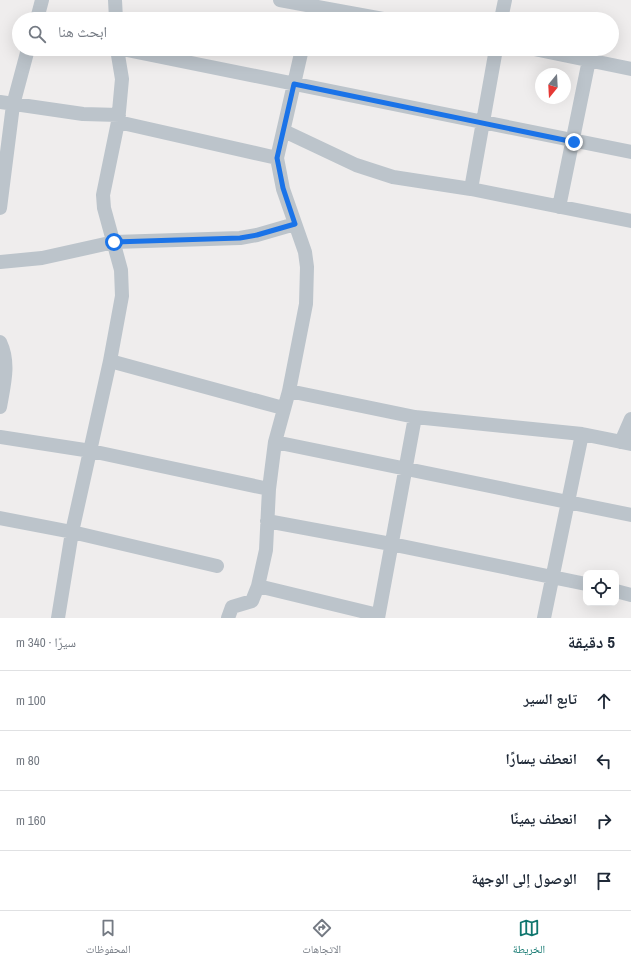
<!DOCTYPE html>
<html lang="ar">
<head>
<meta charset="utf-8">
<style>
	body { margin:0; font-family:"Archivo Narrow","Noto Naskh Arabic",sans-serif; background:#f6f6f7; color:#1f2937; direction:rtl }
	.controls { position:absolute; right:12px; bottom:12px; display:grid; overflow:hidden; border-radius:8px; box-shadow:0 4px 16px #0002 }
	.controls button { width:36px; height:36px; display:grid; place-items:center; padding:0; border:0; border-bottom:1px solid #e0e1e3; background:#fff; color:#1f2937; font:20px sans-serif }
	.compass { position:absolute; left:535px; top:68px; width:36px; height:36px; border-radius:50%; background:#fff; box-shadow:0 4px 16px #0002; rotate:198deg }
	.stop { position:absolute; width:12px; height:12px; margin:-9px; border:3px solid #1a73e8; border-radius:50%; background:#fff }
	.stop.end { background:#1a73e8; border-color:#fff; box-shadow:0 1px 4px #0008 }
	.list { margin:0; padding:0; list-style:none }
	h2 { display:flex; justify-content:space-between; align-items:center; height:52px; margin:0; padding:0 16px; font-size:17px }
	h2 small { font-size:13px; font-weight:400; color:#747a83 }
	.list li { display:grid; grid-template-columns:26px 1fr auto; gap:12px; align-items:center; box-sizing:border-box; height:60px; padding:0 16px; border-top:1px solid #e0e1e3 }
	.list b { display:block; font-size:15px; white-space:nowrap }
	.list em { font-size:13px; font-style:normal; color:#747a83 }
	.icon { flex:none; width:22px; height:22px; fill:none; stroke:currentColor; stroke-width:2; stroke-linecap:round; stroke-linejoin:round }
	.map { position:relative; flex:none; width:631px; height:618px; overflow:hidden; direction:ltr }
	.search { position:absolute; background:#fff; box-shadow:0 4px 16px #0002; left:12px; right:12px; top:12px; height:44px; display:flex; align-items:center; gap:10px; box-sizing:border-box; padding:0 14px; border-radius:22px; color:#747a83; font-size:15px }
	.sheet { height:292px; background:#fff }
	nav { display:flex; justify-content:space-around; align-items:center; box-sizing:border-box; height:56px; border-top:1px solid #e0e1e3; background:#fff; font-size:11px; color:#747a83 }
	nav a { display:grid; justify-items:center; gap:2px }
	nav .on { color:#0f766e }
	.map>svg:first-child { display:block }
	.lines { fill:none; stroke-linecap:round; stroke-linejoin:round }
	.minor { stroke:#bcc4cb; stroke-width:14 }
	.route { stroke:#1a73e8; stroke-width:5 }
</style>
</head>
<body>
<div class="map">
<svg width="631" height="618" viewBox="0 0 631 618">
	<rect width="100%" height="100%" fill="#efeded"/>
	<g class="lines">
		<path class="minor" d="M 115,0 L 116,19
			M 280,0 L 383,19
			M 37,19 L 42,0
			M 309,19 L 312,5
			M 501,19 L 505,0
			M 122,49 L 631,152
			M 534,49 L 631,69
			M 0,102 L 83,114 L 119,115
			M 118,122 L 277,158
			M 284,131 L 356,165 L 393,177 L 471,189 L 631,221
			M 471,189 L 496,49
			M 559,207 L 589,60
			M 0,208 L 13,105 L 28,49
			M 0,262 L 42,258 L 114,242 L 240,238 L 257,235 L 295,224
			M 0,342 C 10,363 4,384 0,407
			M 110,361 L 283,408
			M 289,391 L 415,417 L 582,434 L 631,444
			M 0,437 L 91,451 L 269,489
			M 275,442 L 631,515
			M 621,442 L 631,419
			M 0,518 L 72,532 L 217,566
			M 267,521 L 391,544 L 586,584
			M 258,586 L 378,615
			M 616,591 L 631,595
			M 58,618 L 72,532 L 110,361 L 122,296 L 121,270 L 104,208 L 103,195 L 118,122 L 122,79 L 117,49
			M 228,618 L 232,607 L 252,601 L 258,586 L 266,550 L 269,489 L 275,442 L 289,391 L 306,304 L 307,267 L 305,252 L 283,189 L 277,158 L 302,49
			M 378,618 L 415,417
			M 544,618 L 582,434"/>
	</g>
	<g class="lines">
		<path class="route" d="M 114,242 L 240,238 L 257,235 L 295,224 L 283,188 L 277,158 L 294,84 L 574,142"/>
	</g>
</svg>
<div class="controls">
<button><svg class="icon" aria-label="locate" viewBox="0 0 24 24"><circle cx="12" cy="12" r="6"/><path d="M12 2v4M12 18v4M2 12h4M18 12h4"/></svg></button>
</div>
<svg class="compass" viewBox="-18 -18 36 36"><path d="M0-13l5 13h-10z" fill="#e53935"/><path d="M0 13l5-13h-10z" fill="#747a83"/></svg>
<div class="stop" style="left:114px;top:242px"></div>
<div class="stop end" style="left:574px;top:142px"></div>
<div class="search"><svg class="icon" aria-label="search" viewBox="0 0 24 24"><circle cx="10" cy="10" r="6"/><path d="M15 15l6 6"/></svg>ابحث هنا</div>
</div>
<section class="sheet">
<h2>5 دقيقة<small>سيرًا · 340 m</small></h2>
<ul class="list">
<li><svg class="icon" aria-label="ahead" viewBox="0 0 24 24"><path d="M12 20V5M6 11l6-6 6 6"/></svg><div><b>تابع السير</b></div><em>100 m</em></li>
<li><svg class="icon" aria-label="left" viewBox="0 0 24 24"><path d="M17 20v-9H6M10 6l-5 5 5 5"/></svg><div><b>انعطف يسارًا</b></div><em>80 m</em></li>
<li><svg class="icon" aria-label="right" viewBox="0 0 24 24"><path d="M7 20v-9h11M14 6l5 5-5 5"/></svg><div><b>انعطف يمينًا</b></div><em>160 m</em></li>
<li><svg class="icon" aria-label="arrive" viewBox="0 0 24 24"><path d="M6 21V4h12l-3 4 3 4H6"/></svg><div><b>الوصول إلى الوجهة</b></div></li>
</ul>
</section>
<nav>
<a class="on"><svg class="icon" aria-label="map" viewBox="0 0 24 24"><path d="M3 6l6-2 6 2 6-2v14l-6 2-6-2-6 2zM9 4v14M15 6v14"/></svg>الخريطة</a>
<a><svg class="icon" aria-label="directions" viewBox="0 0 24 24"><path d="M12 3l9 9-9 9-9-9zM9 14v-3h6M13 9l2 2-2 2"/></svg>الاتجاهات</a>
<a><svg class="icon" aria-label="saved" viewBox="0 0 24 24"><path d="M7 4h10v16l-5-4-5 4z"/></svg>المحفوظات</a>
</nav>
</body>
</html>
